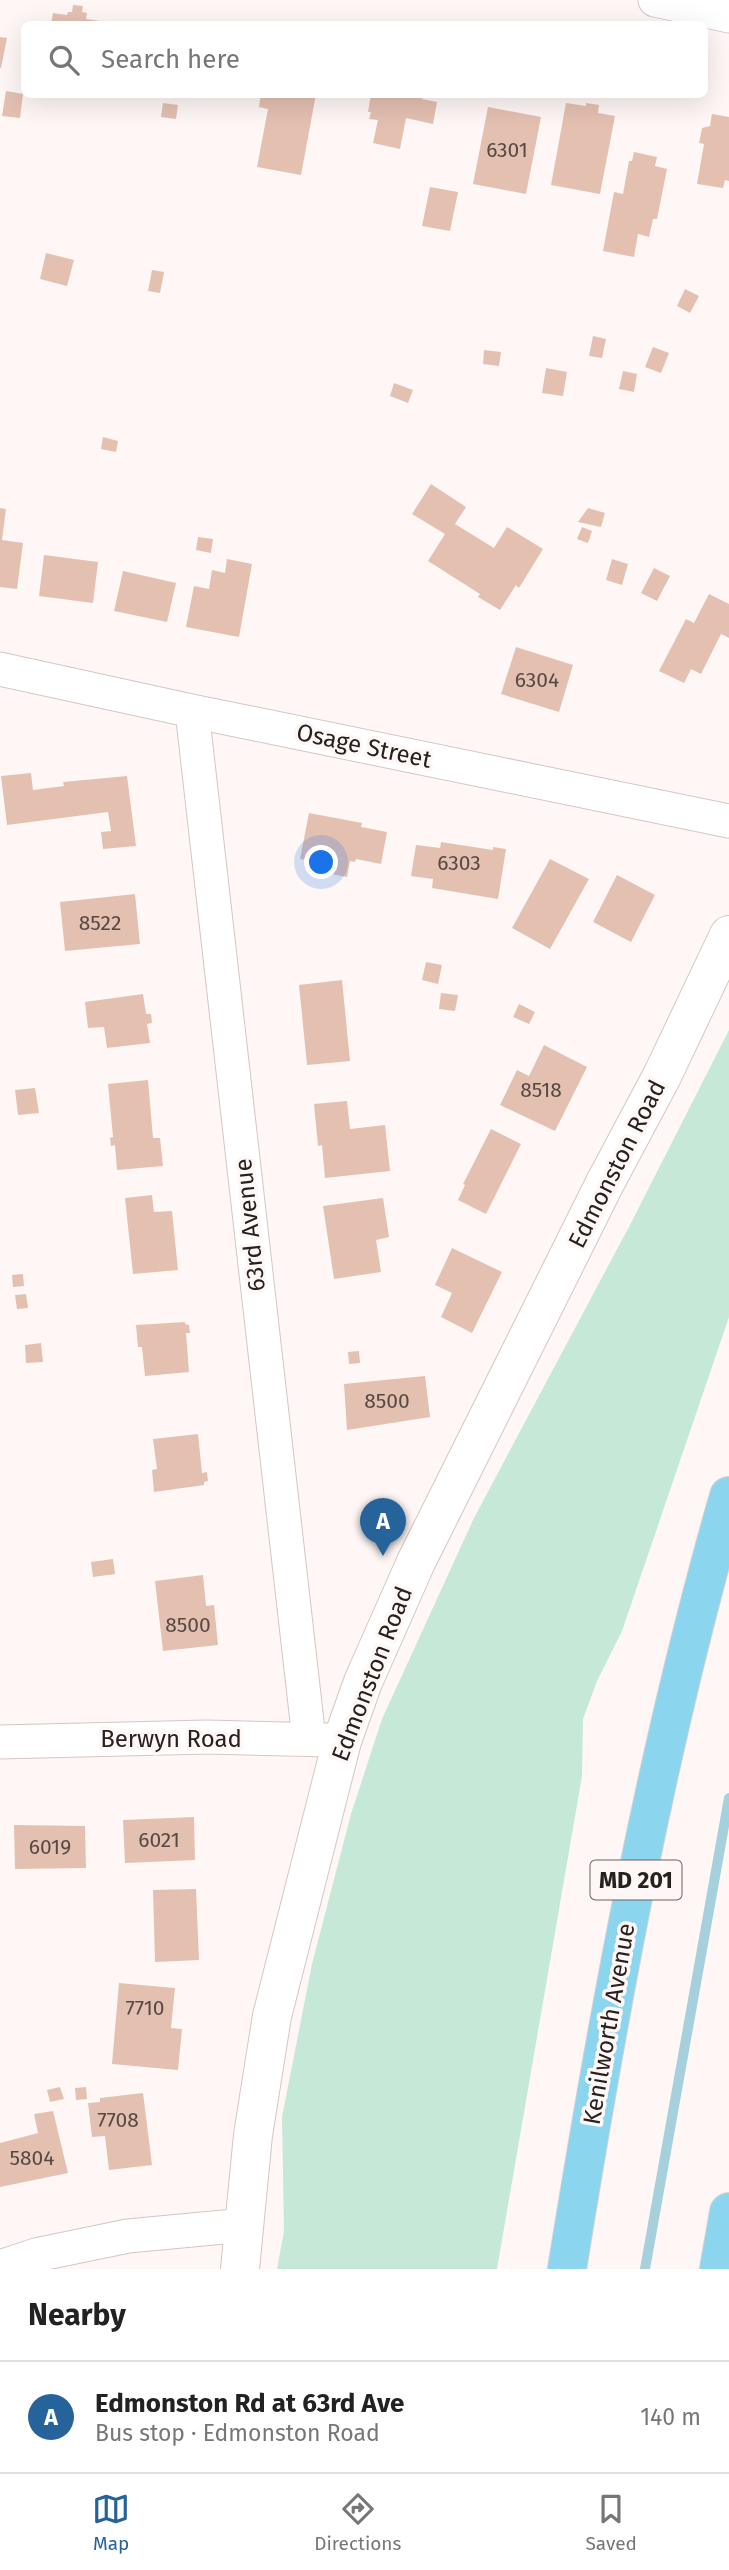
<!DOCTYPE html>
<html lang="en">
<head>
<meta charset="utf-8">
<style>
	body { margin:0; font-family:"Fira Sans",sans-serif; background:#f2f2f2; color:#222 }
	.you { position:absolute; left:322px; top:863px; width:24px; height:24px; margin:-18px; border:5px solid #fff; border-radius:50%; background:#1a73e8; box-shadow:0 0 0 10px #1a73e833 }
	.badge { display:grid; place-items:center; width:46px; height:46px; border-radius:50%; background:#25639a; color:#fff; font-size:23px; font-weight:700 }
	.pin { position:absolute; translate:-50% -58px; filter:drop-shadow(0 2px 4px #0008) }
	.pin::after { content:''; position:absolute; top:37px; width:24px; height:21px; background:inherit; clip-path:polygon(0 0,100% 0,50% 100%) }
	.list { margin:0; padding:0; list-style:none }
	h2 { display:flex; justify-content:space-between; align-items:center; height:91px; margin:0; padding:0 28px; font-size:30px }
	h2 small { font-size:23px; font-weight:400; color:#767676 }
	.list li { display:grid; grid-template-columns:46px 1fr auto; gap:21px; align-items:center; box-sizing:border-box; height:112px; padding:0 28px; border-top:2px solid #e0e0e0 }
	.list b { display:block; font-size:26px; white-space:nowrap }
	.list p { margin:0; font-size:23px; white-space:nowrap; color:#767676 }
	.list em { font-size:23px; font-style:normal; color:#767676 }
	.icon { flex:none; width:38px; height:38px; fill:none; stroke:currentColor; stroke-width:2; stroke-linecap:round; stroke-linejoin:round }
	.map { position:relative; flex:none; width:729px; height:2269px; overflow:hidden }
	.search { position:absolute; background:#fff; box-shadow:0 7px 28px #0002; left:21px; right:21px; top:21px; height:77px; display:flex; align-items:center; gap:18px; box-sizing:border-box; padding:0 24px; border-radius:10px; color:#767676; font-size:26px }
	.sheet { height:203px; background:#fff }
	nav { display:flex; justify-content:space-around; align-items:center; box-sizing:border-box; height:98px; border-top:2px solid #e0e0e0; background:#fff; font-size:19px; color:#767676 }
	nav a { display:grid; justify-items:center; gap:4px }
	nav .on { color:#25639a }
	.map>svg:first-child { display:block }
	.green { fill:#c6e8d6 }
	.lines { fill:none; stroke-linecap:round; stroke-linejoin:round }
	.stream { stroke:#a6d0db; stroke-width:10 }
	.building { fill:#e4c0b1 }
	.minor-casing { stroke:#d5c6c1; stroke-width:35 }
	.tertiary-casing { stroke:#d5c6c1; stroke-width:40 }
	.primary-casing { stroke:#d4d3d2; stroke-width:40 }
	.minor { stroke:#fff; stroke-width:33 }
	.tertiary { stroke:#fff; stroke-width:38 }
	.primary { stroke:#8cd5ef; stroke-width:38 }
	.labels { text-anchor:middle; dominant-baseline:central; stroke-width:7; stroke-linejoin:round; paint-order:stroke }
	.number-label { font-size:21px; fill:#564944 }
	.shield { fill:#fef7f5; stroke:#67615f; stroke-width:2 }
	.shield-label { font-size:23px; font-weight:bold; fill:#26211f }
	.street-label { font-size:24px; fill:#26211f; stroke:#fef7f5 }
</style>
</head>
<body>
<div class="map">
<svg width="729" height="2269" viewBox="0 0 729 2269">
	<rect width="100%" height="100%" fill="#fef7f5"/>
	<path class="green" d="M 729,1030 L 729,1317 L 622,1631 L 597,1681 L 583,1719 L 582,1776 L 497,2269 L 277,2269 L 284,2231 L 282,2117 L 312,1964 L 351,1814 L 382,1719 L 474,1518 L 631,1223 Z"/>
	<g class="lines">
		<path class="stream" d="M 645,2269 L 729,1798"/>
	</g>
	<path class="building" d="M 73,5 L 83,6 L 82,12 L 87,13 L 86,19 L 100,21 L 99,24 L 51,24 L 53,13 L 67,15 L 68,12 L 72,12 Z
		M 0,37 L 7,38 L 1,68 L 0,68 Z
		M 6,91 L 23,94 L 20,118 L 2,116 Z
		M 261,94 L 316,94 L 301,175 L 257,167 L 268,109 L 259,107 Z
		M 371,94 L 423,94 L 422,99 L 437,102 L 433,124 L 406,118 L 400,149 L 373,143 L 378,120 L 369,119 L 371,112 L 368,112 Z
		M 163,103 L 178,105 L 176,119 L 161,117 Z
		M 566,103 L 586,106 L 586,103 L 599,105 L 598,113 L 615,116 L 600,194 L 551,185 Z
		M 488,107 L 541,117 L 526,194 L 473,184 Z
		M 712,114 L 729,117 L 729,181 L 725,180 L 723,188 L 697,184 L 704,144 L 699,143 L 702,128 L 710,126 Z
		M 634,152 L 657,157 L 655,166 L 667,169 L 657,219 L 653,219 L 649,237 L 638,234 L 634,257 L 603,251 L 614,192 L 623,194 L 629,161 L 632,161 Z
		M 430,187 L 458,192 L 450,231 L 422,226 Z
		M 46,253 L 74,260 L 67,286 L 40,279 Z
		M 152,270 L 164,272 L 160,293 L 148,291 Z
		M 685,289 L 699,296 L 690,313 L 677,306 Z
		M 593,336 L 606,339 L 602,358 L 589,356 Z
		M 653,347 L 669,353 L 661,373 L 645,367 Z
		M 484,350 L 501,352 L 499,366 L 483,364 Z
		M 546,368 L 567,372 L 563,396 L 542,393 Z
		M 623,371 L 637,374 L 634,392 L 619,389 Z
		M 394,383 L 413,390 L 408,403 L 390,396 Z
		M 103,437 L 118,441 L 116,452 L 101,449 Z
		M 431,484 L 466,507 L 455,524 L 494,548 L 507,527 L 543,549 L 519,588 L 516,585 L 500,610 L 478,597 L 480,594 L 428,561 L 445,534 L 412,514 Z
		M 0,508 L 6,509 L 2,540 L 23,543 L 17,589 L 0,587 Z
		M 588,508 L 605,513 L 601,527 L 578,522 Z
		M 582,527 L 592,531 L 588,543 L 577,539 Z
		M 198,537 L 213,539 L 211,553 L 196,550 Z
		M 44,555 L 98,562 L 93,603 L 39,596 Z
		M 227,559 L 252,564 L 239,637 L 186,627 L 194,586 L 209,589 L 212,570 L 225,573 Z
		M 612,559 L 628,564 L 622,585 L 606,580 Z
		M 654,568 L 670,576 L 657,601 L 641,593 Z
		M 123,571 L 176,583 L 167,622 L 114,611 Z
		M 709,594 L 729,604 L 729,638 L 721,634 L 701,674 L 691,669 L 684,683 L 659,671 L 686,619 L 694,623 Z
		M 516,647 L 573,665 L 559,712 L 501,694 Z
		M 31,773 L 33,790 L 64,786 L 63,782 L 127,776 L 136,846 L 103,849 L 101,832 L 111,831 L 108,812 L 7,825 L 1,776 Z
		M 309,813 L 362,823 L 361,827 L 387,832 L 381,864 L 356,859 L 355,862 L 350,861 L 347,877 L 326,873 L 328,864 L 300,859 Z
		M 441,842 L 493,850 L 493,847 L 506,849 L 498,899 L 432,888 L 433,879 L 411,876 L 416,845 L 440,848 Z
		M 550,859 L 589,879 L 550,949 L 512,928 Z
		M 617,875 L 655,895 L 631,942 L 593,922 Z
		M 135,894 L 140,944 L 65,951 L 60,902 Z
		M 426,962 L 442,965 L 438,984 L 422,980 Z
		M 342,980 L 350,1061 L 307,1065 L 299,985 Z
		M 441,993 L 458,995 L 455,1011 L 439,1009 Z
		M 143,994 L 146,1014 L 151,1014 L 152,1023 L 147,1024 L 150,1043 L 107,1048 L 104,1027 L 88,1028 L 85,1002 Z
		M 519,1004 L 535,1012 L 529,1024 L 513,1017 Z
		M 544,1045 L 587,1067 L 555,1131 L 500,1105 L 517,1070 L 529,1076 Z
		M 148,1080 L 153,1138 L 160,1138 L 163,1166 L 117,1170 L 115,1145 L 111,1146 L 110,1138 L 113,1137 L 108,1084 Z
		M 35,1088 L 39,1113 L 18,1115 L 15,1090 Z
		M 347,1101 L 350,1129 L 385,1125 L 390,1171 L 325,1178 L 322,1145 L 318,1146 L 314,1104 Z
		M 491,1129 L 521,1144 L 486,1214 L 458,1200 L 465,1185 L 463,1184 Z
		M 152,1195 L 154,1212 L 172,1211 L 178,1270 L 133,1274 L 125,1198 Z
		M 383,1198 L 389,1237 L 376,1240 L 381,1272 L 334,1279 L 323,1206 Z
		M 452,1248 L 502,1272 L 472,1333 L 441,1317 L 452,1293 L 435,1285 Z
		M 23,1274 L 24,1286 L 13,1287 L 12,1275 Z
		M 26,1294 L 28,1308 L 17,1309 L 15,1295 Z
		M 185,1322 L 185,1324 L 189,1325 L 190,1333 L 186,1333 L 189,1372 L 145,1376 L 142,1347 L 138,1347 L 136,1325 Z
		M 41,1343 L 43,1362 L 26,1363 L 25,1345 Z
		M 359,1351 L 360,1363 L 349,1364 L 348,1352 Z
		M 425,1376 L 430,1417 L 347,1430 L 344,1384 Z
		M 198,1434 L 202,1473 L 207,1472 L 208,1481 L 204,1482 L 204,1485 L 154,1492 L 152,1470 L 157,1469 L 153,1439 Z
		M 113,1559 L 115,1574 L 93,1577 L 91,1562 Z
		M 203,1575 L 206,1606 L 214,1605 L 218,1645 L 163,1651 L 155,1581 Z
		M 194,1817 L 195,1860 L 125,1863 L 123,1820 Z
		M 14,1825 L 85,1826 L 86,1868 L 15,1869 Z
		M 196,1889 L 199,1960 L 155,1962 L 153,1890 Z
		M 119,1983 L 175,1988 L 171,2028 L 182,2029 L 178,2070 L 112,2064 Z
		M 60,2087 L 64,2099 L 50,2102 L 47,2090 Z
		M 86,2087 L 87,2099 L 76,2100 L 75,2088 Z
		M 143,2093 L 152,2165 L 109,2170 L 105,2136 L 92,2137 L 88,2103 L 100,2102 L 100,2098 Z
		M 53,2111 L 68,2173 L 0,2187 L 0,2143 L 38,2133 L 34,2114 Z"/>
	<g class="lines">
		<g class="minor-casing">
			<path id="minor" d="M 655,0 L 729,16
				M 0,669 L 192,711 L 729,821
				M 192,711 L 309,1739
				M 0,1742 L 207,1737 L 330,1740
				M 0,2267 L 36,2255 L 128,2236 L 245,2225"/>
		</g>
		<g class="tertiary-casing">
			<path id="tertiary" d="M 240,2269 L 253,2135 L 272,2016 L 342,1741 L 363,1682 L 416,1562 L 605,1183 L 662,1076 L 729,935"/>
		</g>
		<g class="primary-casing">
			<path id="primary" d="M 567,2269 C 609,2009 656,1750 729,1496
				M 719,2269 L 729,2212"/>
		</g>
		<use href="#minor" class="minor"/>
		<use href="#tertiary" class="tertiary"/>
		<use href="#primary" class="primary"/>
	</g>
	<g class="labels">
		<g class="number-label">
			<text x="507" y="150">6301</text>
			<text x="537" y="680">6304</text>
			<text x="459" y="863">6303</text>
			<text x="100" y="923">8522</text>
			<text x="541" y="1090">8518</text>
			<text x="387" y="1401">8500</text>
			<text x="188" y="1625">8500</text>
			<text x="159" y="1840">6021</text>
			<text x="50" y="1847">6019</text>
			<text x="145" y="2008">7710</text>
			<text x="118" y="2120">7708</text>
			<text x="32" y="2158">5804</text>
		</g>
		<rect class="shield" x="590.5" y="1860.5" width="91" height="39" rx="5"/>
		<g class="shield-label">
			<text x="636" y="1880">MD 201</text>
		</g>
		<g class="street-label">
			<text transform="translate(364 746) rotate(12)">Osage Street</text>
			<text transform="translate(617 1164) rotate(-63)">Edmonston Road</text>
			<text transform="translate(250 1225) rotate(-96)">63rd Avenue</text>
			<text transform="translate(372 1674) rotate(-69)">Edmonston Road</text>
			<text x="171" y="1739">Berwyn Road</text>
			<text transform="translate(609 2024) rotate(-80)">Kenilworth Avenue</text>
		</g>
	</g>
</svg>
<div class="you"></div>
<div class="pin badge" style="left:383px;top:1556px">A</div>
<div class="search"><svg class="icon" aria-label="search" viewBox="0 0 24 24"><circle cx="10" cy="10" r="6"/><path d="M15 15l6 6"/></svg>Search here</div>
</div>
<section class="sheet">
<h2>Nearby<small></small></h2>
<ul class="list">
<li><span class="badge">A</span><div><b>Edmonston Rd at 63rd Ave</b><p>Bus stop · Edmonston Road</p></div><em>140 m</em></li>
</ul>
</section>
<nav>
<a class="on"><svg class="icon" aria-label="map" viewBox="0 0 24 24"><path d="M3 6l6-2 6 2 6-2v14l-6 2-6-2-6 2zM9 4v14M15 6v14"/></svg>Map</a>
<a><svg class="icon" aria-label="directions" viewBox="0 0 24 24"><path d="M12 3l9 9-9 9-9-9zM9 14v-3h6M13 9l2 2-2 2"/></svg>Directions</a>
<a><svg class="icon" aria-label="saved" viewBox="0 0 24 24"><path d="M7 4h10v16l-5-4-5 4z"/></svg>Saved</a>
</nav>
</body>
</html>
